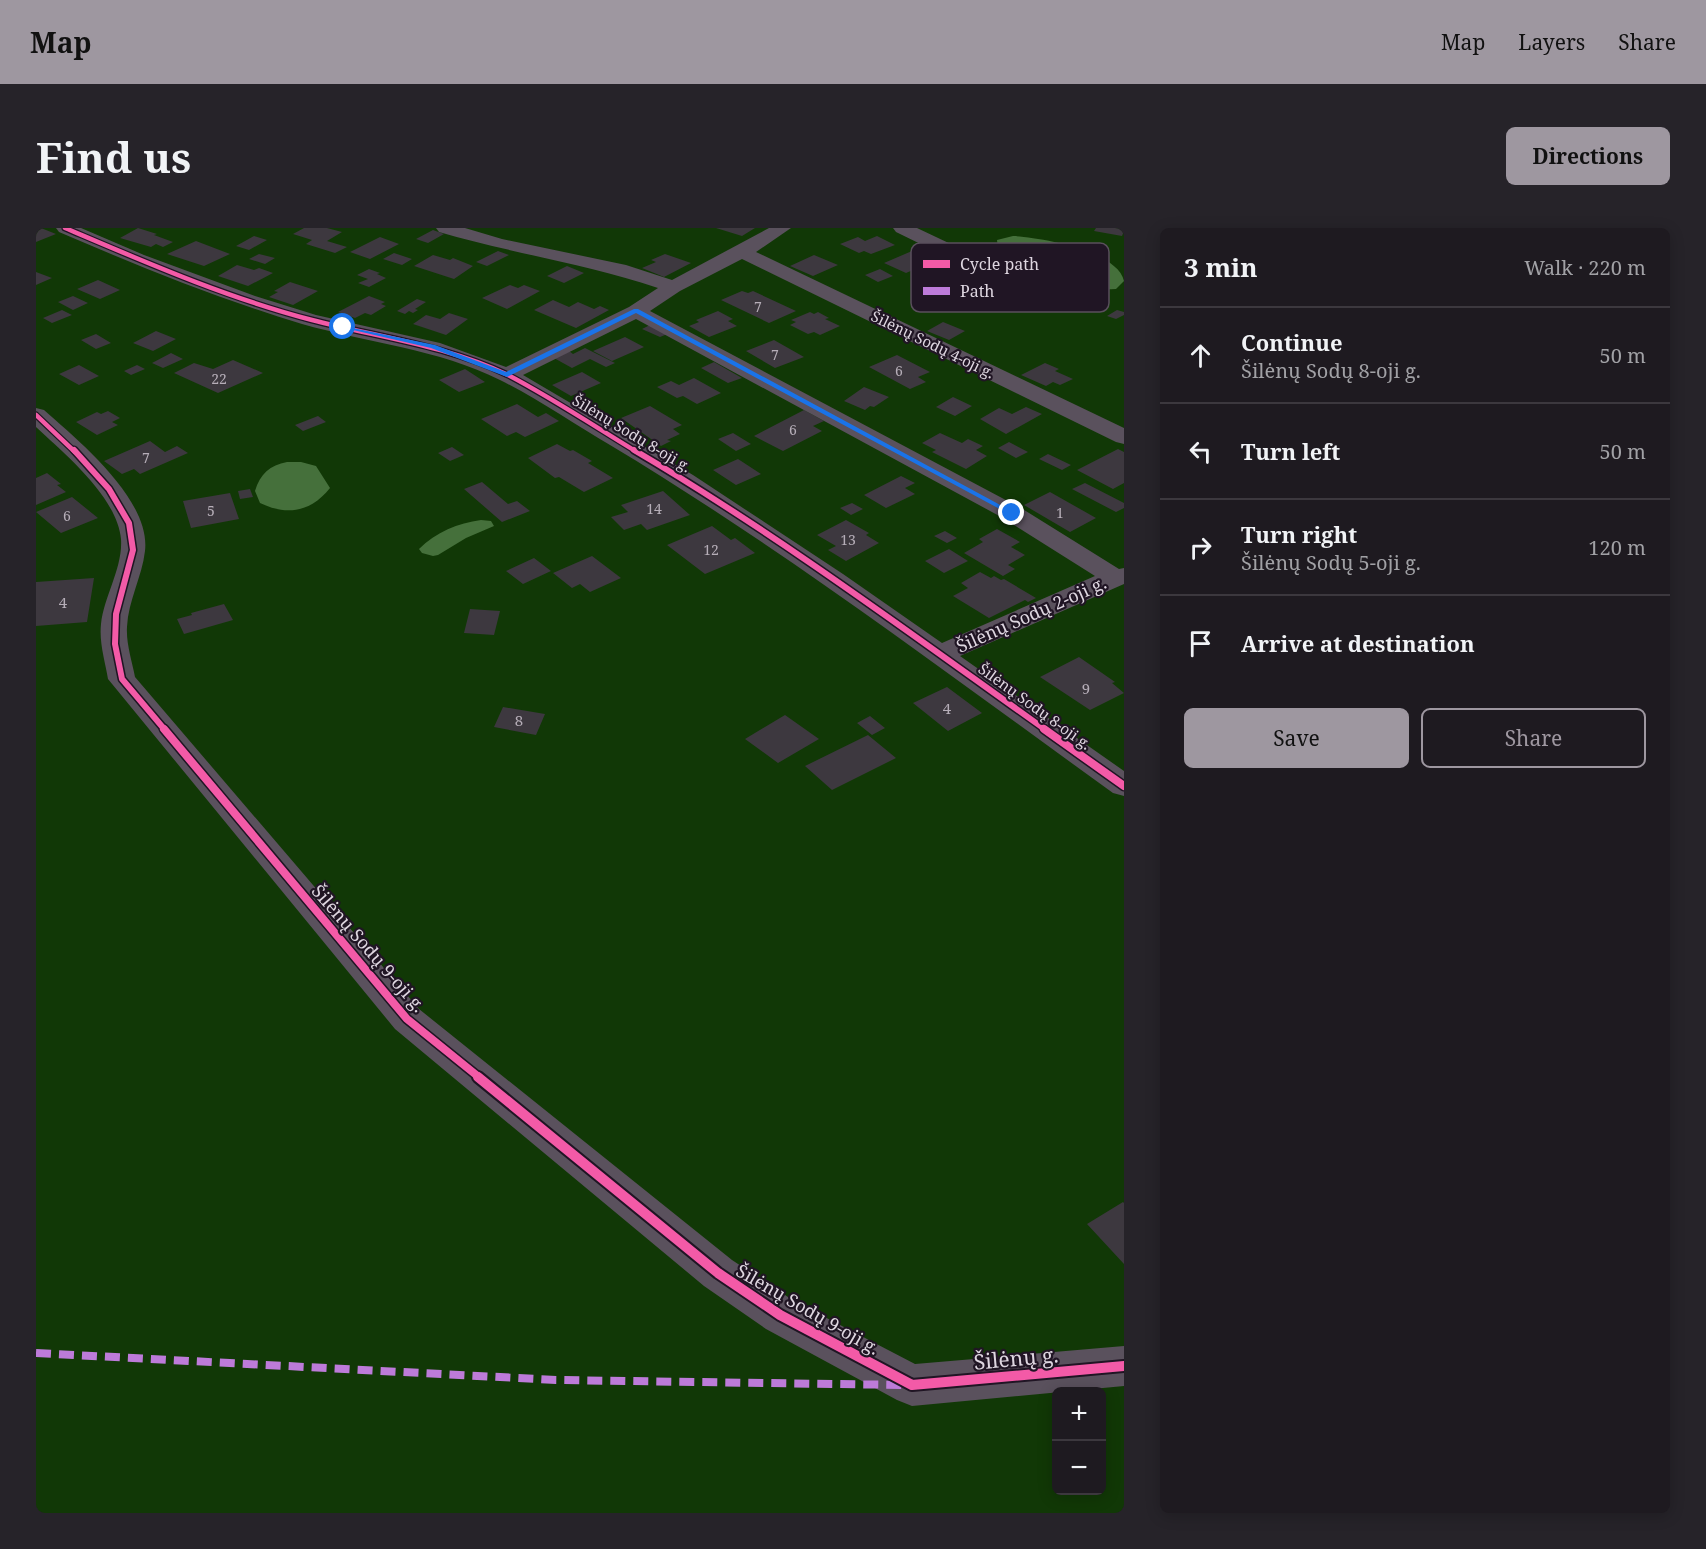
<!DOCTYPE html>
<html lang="en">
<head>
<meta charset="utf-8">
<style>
	body { margin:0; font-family:"Noto Serif",serif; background:#262329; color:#f1f3f6 }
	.controls { position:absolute; right:18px; bottom:18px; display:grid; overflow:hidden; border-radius:9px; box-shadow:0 3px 15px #0003 }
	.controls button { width:54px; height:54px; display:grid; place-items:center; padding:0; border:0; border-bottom:2px solid #3c383e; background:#1e1a20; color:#f1f3f6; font:30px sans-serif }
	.stop { position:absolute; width:18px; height:18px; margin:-14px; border:4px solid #1a73e8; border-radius:50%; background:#fff }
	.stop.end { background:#1a73e8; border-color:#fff; box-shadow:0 2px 6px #0008 }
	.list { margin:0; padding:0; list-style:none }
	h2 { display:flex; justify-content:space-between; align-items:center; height:78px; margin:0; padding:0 24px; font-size:26px }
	h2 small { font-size:20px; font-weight:400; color:#a1a1a5 }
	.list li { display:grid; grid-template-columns:39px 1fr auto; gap:18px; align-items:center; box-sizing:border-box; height:96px; padding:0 24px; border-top:2px solid #3c383e }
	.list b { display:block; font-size:22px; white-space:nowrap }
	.list p { margin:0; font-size:20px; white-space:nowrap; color:#a1a1a5 }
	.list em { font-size:20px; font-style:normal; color:#a1a1a5 }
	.actions { display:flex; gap:12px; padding:18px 24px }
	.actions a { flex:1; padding:14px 0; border:2px solid #9e97a0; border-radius:9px; text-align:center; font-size:21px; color:#9e97a0 }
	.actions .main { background:#9e97a0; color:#111 }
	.icon { flex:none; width:33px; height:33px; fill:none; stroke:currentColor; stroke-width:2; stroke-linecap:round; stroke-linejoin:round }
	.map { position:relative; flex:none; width:1088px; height:1285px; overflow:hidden; border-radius:9px }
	header { display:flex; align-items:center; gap:36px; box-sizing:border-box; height:84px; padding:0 30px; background:#9e97a0; color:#111 }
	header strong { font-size:28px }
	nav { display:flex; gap:33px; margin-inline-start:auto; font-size:21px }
	.intro { display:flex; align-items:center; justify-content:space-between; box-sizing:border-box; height:144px; padding:0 36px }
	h1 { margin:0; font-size:42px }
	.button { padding:15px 27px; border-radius:9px; background:#9e97a0; color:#111; font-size:21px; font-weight:700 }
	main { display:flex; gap:36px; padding:0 36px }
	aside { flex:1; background:#1e1a20; border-radius:9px; box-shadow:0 3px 15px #0003 }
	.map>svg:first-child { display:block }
	.green { fill:#113806; fill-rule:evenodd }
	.water { fill:#45703b }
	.building { fill:#3d383f }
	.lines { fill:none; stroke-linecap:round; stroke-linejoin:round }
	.street { fill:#5a515d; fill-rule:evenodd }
	.quiet { stroke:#bd7bd9; stroke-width:8; stroke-dasharray:15 8; stroke-linecap:butt }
	.cycleway-far3-casing { stroke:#201524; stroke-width:7 }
	.cycleway-far2-casing { stroke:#201524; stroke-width:9 }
	.cycleway-far1-casing { stroke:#201524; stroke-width:11 }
	.cycleway-casing { stroke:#201524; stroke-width:14 }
	.cycleway-far3 { stroke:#f35aa7; stroke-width:4.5 }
	.cycleway-far2 { stroke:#f35aa7; stroke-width:6 }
	.cycleway-far1 { stroke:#f35aa7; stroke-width:8 }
	.cycleway { stroke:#f35aa7; stroke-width:10 }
	.route { fill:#1a73e8 }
	.labels { text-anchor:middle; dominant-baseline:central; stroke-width:4.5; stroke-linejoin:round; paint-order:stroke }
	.far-number-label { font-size:14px; fill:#b6aeb8 }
	.far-street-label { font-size:15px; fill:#ded6e0; stroke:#201524 }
	.number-label { font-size:15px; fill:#b6aeb8 }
	.street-label { font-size:18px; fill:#ded6e0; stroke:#201524 }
	.near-street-label { font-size:21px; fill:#ded6e0; stroke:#201524 }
	.key { fill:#201524; stroke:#594f5c; stroke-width:1.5 }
	.key-label { font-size:16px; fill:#ded6e0 }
</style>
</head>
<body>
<header>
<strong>Map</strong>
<nav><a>Map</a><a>Layers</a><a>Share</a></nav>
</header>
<div class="intro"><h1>Find us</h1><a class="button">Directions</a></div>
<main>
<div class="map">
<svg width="1088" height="1285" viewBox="0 0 1088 1285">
	<rect width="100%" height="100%" fill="#28222a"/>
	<path class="green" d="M 0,0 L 1088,0 L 1088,1285 L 0,1285 ZM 1020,1164 L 1066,1164 L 1066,1262 L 1020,1262 Z"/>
	<path class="water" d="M 977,8 C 1003,9 1082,23 1088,53 L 1080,61 C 1035,64 997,46 962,21 L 961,12 Z
		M 251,234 L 265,234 L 280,238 L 294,260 C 275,284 251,288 224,275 L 219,263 C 224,246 234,237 251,234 Z
		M 445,292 L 455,293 L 458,298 L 430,310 L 402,327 L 397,328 L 386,325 L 383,321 C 400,304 422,295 445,292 Z"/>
	<path class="building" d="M 5,0 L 20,6 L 0,14 L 0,1 Z
		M 102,0 L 121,6 L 118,7 L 137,14 L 127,19 L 120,16 L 115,19 L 84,10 Z
		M 268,0 L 291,0 L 306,4 L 291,13 L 311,19 L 299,25 L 270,16 L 276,12 L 257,6 Z
		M 680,0 L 719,0 L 706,8 Z
		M 1060,0 L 1088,0 L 1088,3 L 1086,8 L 1058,3 Z
		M 397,2 L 408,6 L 392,15 L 380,11 Z
		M 218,8 L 231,12 L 213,22 L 200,18 Z
		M 841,8 L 859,17 L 835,26 L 828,23 L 823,25 L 804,16 L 822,9 L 829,13 Z
		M 344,9 L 363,16 L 334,31 L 314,24 Z
		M 160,13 L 194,26 L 168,38 L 131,26 Z
		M 883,20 L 905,30 L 870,45 L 848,35 Z
		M 462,23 L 473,27 L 451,38 L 440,34 Z
		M 358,25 L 376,31 L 366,37 L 347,31 Z
		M 223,26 L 239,30 L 229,36 L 213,31 Z
		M 629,26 L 655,35 L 628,49 L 606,40 L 620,34 L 615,32 Z
		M 397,27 L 414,32 L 417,30 L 437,38 L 418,51 L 378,38 Z
		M 778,27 L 802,37 L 777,48 L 754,38 Z
		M 201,37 L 218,42 L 223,40 L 237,45 L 212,58 L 182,48 Z
		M 531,38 L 548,45 L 528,55 L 511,48 Z
		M 333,41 L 344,45 L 341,46 L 350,50 L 333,59 L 322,55 L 332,51 L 321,47 Z
		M 844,41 L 857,48 L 842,54 L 829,47 Z
		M 0,44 L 16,50 L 0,57 Z
		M 62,52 L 84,62 L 64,71 L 41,61 Z
		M 254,54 L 282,63 L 257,77 L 233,69 L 242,64 L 238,63 Z
		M 474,57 L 482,60 L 488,57 L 504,63 L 471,81 L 446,70 Z
		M 706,63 L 712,65 L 717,63 L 760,83 L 733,95 L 685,72 Z
		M 37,68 L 52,75 L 37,82 L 22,74 Z
		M 333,68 L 349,74 L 345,76 L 350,78 L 335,87 L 329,85 L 319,90 L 302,84 Z
		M 381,71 L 390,74 L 379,81 L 382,82 L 377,85 L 373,83 L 369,86 L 361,83 Z
		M 517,72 L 533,79 L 542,74 L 558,81 L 564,78 L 573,82 L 540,100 L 498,82 Z
		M 26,82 L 36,87 L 16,95 L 7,90 Z
		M 1081,82 L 1088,84 L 1088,87 L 1080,91 L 1071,88 Z
		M 682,83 L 697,91 L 692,93 L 701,98 L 673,109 L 653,98 L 663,94 L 660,92 Z
		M 774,84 L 778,86 L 782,84 L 793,90 L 789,91 L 804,98 L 784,107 L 778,104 L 772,106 L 754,97 L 760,94 L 755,92 Z
		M 413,85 L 432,91 L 410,107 L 377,96 L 390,87 L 404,91 Z
		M 907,94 L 929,103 L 913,112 L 891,103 Z
		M 616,96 L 634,105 L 624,109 L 606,101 Z
		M 120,103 L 140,111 L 117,123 L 97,115 Z
		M 60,106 L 75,115 L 60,121 L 45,112 Z
		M 589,109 L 608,119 L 576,133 L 557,123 Z
		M 738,112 L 768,129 L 739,140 L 710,123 Z
		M 549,120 L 579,135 L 570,139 L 554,131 L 536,140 L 518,130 L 533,123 L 537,126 Z
		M 135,125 L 147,131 L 127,140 L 116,135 Z
		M 861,127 L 894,144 L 882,149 L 890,154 L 874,161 L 833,139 Z
		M 197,132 L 227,145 L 182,165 L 138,145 L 158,135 L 177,141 Z
		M 678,134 L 706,150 L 692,155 L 665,140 Z
		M 1009,135 L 1023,141 L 1019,143 L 1037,151 L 1024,157 L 1017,154 L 1010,158 L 985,147 Z
		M 43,137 L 63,148 L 43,157 L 23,146 Z
		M 101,137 L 109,141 L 95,147 L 88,143 Z
		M 429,141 L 449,154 L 423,164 L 403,152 Z
		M 546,144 L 565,155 L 535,168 L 516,157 Z
		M 658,150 L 685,165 L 661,176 L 647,168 L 641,170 L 621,159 L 635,153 L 643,157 Z
		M 828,159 L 853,169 L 838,179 L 834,178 L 829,182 L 808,173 Z
		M 917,169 L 936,178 L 919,188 L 900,179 Z
		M 481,176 L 502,189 L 510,185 L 523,193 L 489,209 L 480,204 L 471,208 L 445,191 Z
		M 614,178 L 646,197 L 637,201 L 644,206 L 631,212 L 635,213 L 625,218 L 585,190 Z
		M 990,179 L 1006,186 L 970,206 L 944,191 L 963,180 L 976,186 Z
		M 768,182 L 788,193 L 777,198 L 786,203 L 747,223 L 718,208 Z
		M 72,183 L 84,190 L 76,194 L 82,197 L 61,207 L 40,194 L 61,184 L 65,186 Z
		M 282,188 L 290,194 L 267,203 L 259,197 Z
		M 697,205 L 715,216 L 700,223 L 682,211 Z
		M 904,205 L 926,215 L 932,211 L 947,218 L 940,222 L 951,228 L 930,241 L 896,224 L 900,222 L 886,215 Z
		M 114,213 L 129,224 L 141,218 L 152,225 L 104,246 L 98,241 L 86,246 L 68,233 Z
		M 973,214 L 992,224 L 980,230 L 962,220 Z
		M 521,216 L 534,223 L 537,222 L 556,233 L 552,235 L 577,250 L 548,264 L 523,249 L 519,250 L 492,230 Z
		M 416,219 L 428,227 L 414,233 L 402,225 Z
		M 1082,221 L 1088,224 L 1088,255 L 1077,261 L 1041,242 Z
		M 1012,226 L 1035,237 L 1026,242 L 1003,231 Z
		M 702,231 L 725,246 L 700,257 L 677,242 Z
		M 11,245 L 25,256 L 21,257 L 30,264 L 0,277 L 0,250 Z
		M 865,248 L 879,255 L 869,260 L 879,266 L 850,280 L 828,267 Z
		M 446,254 L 472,276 L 481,273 L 494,283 L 466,294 L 428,261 Z
		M 1049,255 L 1088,275 L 1088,280 L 1080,284 L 1036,261 Z
		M 214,261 L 217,269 L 204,271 L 202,263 Z
		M 627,263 L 654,287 L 611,302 L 605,296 L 588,302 L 575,289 L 592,284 L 585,277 Z
		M 1014,264 L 1060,290 L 1034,304 L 988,277 Z
		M 194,265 L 203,291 L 155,300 L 147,273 Z
		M 36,269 L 62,290 L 25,305 L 0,284 Z
		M 816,275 L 827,281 L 815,287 L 804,280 Z
		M 810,292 L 833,305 L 830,307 L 843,315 L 810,333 L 792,322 L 800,318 L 781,307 Z
		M 676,298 L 695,312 L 699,310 L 719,325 L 669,346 L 631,317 Z
		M 961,301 L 984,314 L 975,319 L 989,327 L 972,337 L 979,341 L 967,348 L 928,325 L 947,314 L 943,311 Z
		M 909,303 L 921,310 L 911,315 L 898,308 Z
		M 913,321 L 932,333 L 908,345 L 889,333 Z
		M 556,328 L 585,350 L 554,364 L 544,356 L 536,360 L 517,345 Z
		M 498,330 L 515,343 L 487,356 L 470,343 Z
		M 944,344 L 955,350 L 958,348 L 965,352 L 968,351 L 1000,370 L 992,374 L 989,372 L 953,390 L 917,368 L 932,360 L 925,355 Z
		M 58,350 L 51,394 L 0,398 L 0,354 Z
		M 188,376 L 197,392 L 148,406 L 141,391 L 156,387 L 155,385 Z
		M 434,381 L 464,383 L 458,407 L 428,405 Z
		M 1043,429 L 1079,454 L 1076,455 L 1088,465 L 1054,482 L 1004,449 Z
		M 911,459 L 946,485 L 912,503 L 877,475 Z
		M 467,479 L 509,486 L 500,507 L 458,499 Z
		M 749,487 L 783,511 L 742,535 L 709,511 Z
		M 834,488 L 849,500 L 836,507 L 821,495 Z
		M 832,507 L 860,530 L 796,562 L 769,538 Z
		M 1087,974 L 1088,975 L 1088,1036 L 1051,996 Z"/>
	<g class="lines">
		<path class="street" d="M 20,0 L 45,0 L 108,27 L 219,68 L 280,87 L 404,115 L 470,139 L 593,79 L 622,60 C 550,36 475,25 403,4 L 400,0 L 429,0 L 466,11 L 590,37 L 636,52 L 733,0 L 755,0 L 720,24 L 1088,200 L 1088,216 L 1080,214 L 706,31 L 644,63 L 614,83 L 985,280 L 1083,341 L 1088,340 L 1088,356 L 924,428 L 1088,543 L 1088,568 L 1077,565 C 912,446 749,322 574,217 C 538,196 502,171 464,152 C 402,121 333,115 266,96 C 183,71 102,38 23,4 ZM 600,91 L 967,290 L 1059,348 L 906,415 L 807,346 L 657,247 L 487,147 Z
			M 857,0 L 881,0 L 919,18 L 921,22 L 919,26 L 905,26 L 860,4 Z
			M 0,180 L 8,182 C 43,213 115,272 109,323 C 106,349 92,373 91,399 C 90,416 96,433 99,449 L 383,781 L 696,1032 L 758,1073 L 879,1136 L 1088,1118 L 1088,1158 L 876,1178 L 861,1172 L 730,1101 L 668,1058 L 359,801 L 72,451 C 69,433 63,415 65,396 C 68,368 87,340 85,311 C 81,269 29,226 0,199 Z"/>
		<path class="quiet" d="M 0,1125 L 520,1152 L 869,1157"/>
		<g class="cycleway-far3-casing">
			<path id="cycleway-far3" d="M 29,0 C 109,34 191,70 276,92 C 341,109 410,117 472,147 C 516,170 558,198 601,224
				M 0,187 L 39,224"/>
		</g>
		<g class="cycleway-far2-casing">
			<path id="cycleway-far2" d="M 38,222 L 73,261 L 93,295 L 97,322 L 80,386 L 79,416 L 86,451 L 129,502
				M 598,222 C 741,306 875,406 1010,502"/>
		</g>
		<g class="cycleway-far1-casing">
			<path id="cycleway-far1" d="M 128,501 L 371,791 L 444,850
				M 1008,501 L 1088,558"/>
		</g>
		<g class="cycleway-casing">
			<path id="cycleway" d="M 442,849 L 682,1045 L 744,1087 L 876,1157 L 1088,1138"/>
		</g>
		<use href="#cycleway-far3" class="cycleway-far3"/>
		<use href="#cycleway-far2" class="cycleway-far2"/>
		<use href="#cycleway-far1" class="cycleway-far1"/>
		<use href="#cycleway" class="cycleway"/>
	</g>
	<path class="route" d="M 598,81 L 602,81 L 979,285 L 973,286 L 600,85 L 471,149 L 395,120 L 304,99 L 307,98 L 399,117 L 470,144 Z"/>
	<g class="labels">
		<g class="far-number-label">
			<text x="722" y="78">7</text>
			<text x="739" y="126">7</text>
			<text x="863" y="142">6</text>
			<text x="183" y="150">22</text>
			<text x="757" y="201">6</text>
			<text x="110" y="229">7</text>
			<text x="618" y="280">14</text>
			<text x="175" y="282">5</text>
			<text x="1024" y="284">1</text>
			<text x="31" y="287">6</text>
			<text x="812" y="311">13</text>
			<text x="675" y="321">12</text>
		</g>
		<g class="far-street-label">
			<text transform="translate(897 116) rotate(26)">Šilėnų Sodų 4-oji g.</text>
			<text transform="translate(596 205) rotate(31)">Šilėnų Sodų 8-oji g.</text>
			<text transform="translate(999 478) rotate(36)">Šilėnų Sodų 8-oji g.</text>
		</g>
		<g class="number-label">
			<text x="27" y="374">4</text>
			<text x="1050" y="460">9</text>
			<text x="911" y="480">4</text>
			<text x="483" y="492">8</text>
		</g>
		<g class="street-label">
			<text transform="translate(995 386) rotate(-24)">Šilėnų Sodų 2-oji g.</text>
			<text transform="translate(333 720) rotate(49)">Šilėnų Sodų 9-oji g.</text>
			<text transform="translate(772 1081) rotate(30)">Šilėnų Sodų 9-oji g.</text>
		</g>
		<g class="near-street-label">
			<text transform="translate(980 1130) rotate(-5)">Šilėnų g.</text>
		</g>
	</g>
	<rect x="875" y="15" width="198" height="69" rx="9" class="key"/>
	<rect x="887" y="32" width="27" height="8" fill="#f35aa7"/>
	<rect x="887" y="59" width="27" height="8" fill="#bd7bd9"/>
	<g class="key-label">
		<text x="924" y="42">Cycle path</text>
		<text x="924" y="69">Path</text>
	</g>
</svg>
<div class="controls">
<button>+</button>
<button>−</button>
</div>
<div class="stop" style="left:307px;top:99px"></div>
<div class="stop end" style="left:976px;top:285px"></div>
</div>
<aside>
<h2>3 min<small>Walk · 220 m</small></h2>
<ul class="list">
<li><svg class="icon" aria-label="ahead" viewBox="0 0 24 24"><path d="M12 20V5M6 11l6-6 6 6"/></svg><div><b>Continue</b><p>Šilėnų Sodų 8-oji g.</p></div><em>50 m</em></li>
<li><svg class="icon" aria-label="left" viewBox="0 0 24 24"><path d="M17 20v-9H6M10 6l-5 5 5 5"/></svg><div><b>Turn left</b></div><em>50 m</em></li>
<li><svg class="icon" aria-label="right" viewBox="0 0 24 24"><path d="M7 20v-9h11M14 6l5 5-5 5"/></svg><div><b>Turn right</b><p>Šilėnų Sodų 5-oji g.</p></div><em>120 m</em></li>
<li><svg class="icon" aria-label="arrive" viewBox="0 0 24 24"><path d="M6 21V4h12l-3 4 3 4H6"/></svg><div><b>Arrive at destination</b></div></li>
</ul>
<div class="actions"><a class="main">Save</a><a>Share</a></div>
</aside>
</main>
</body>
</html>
